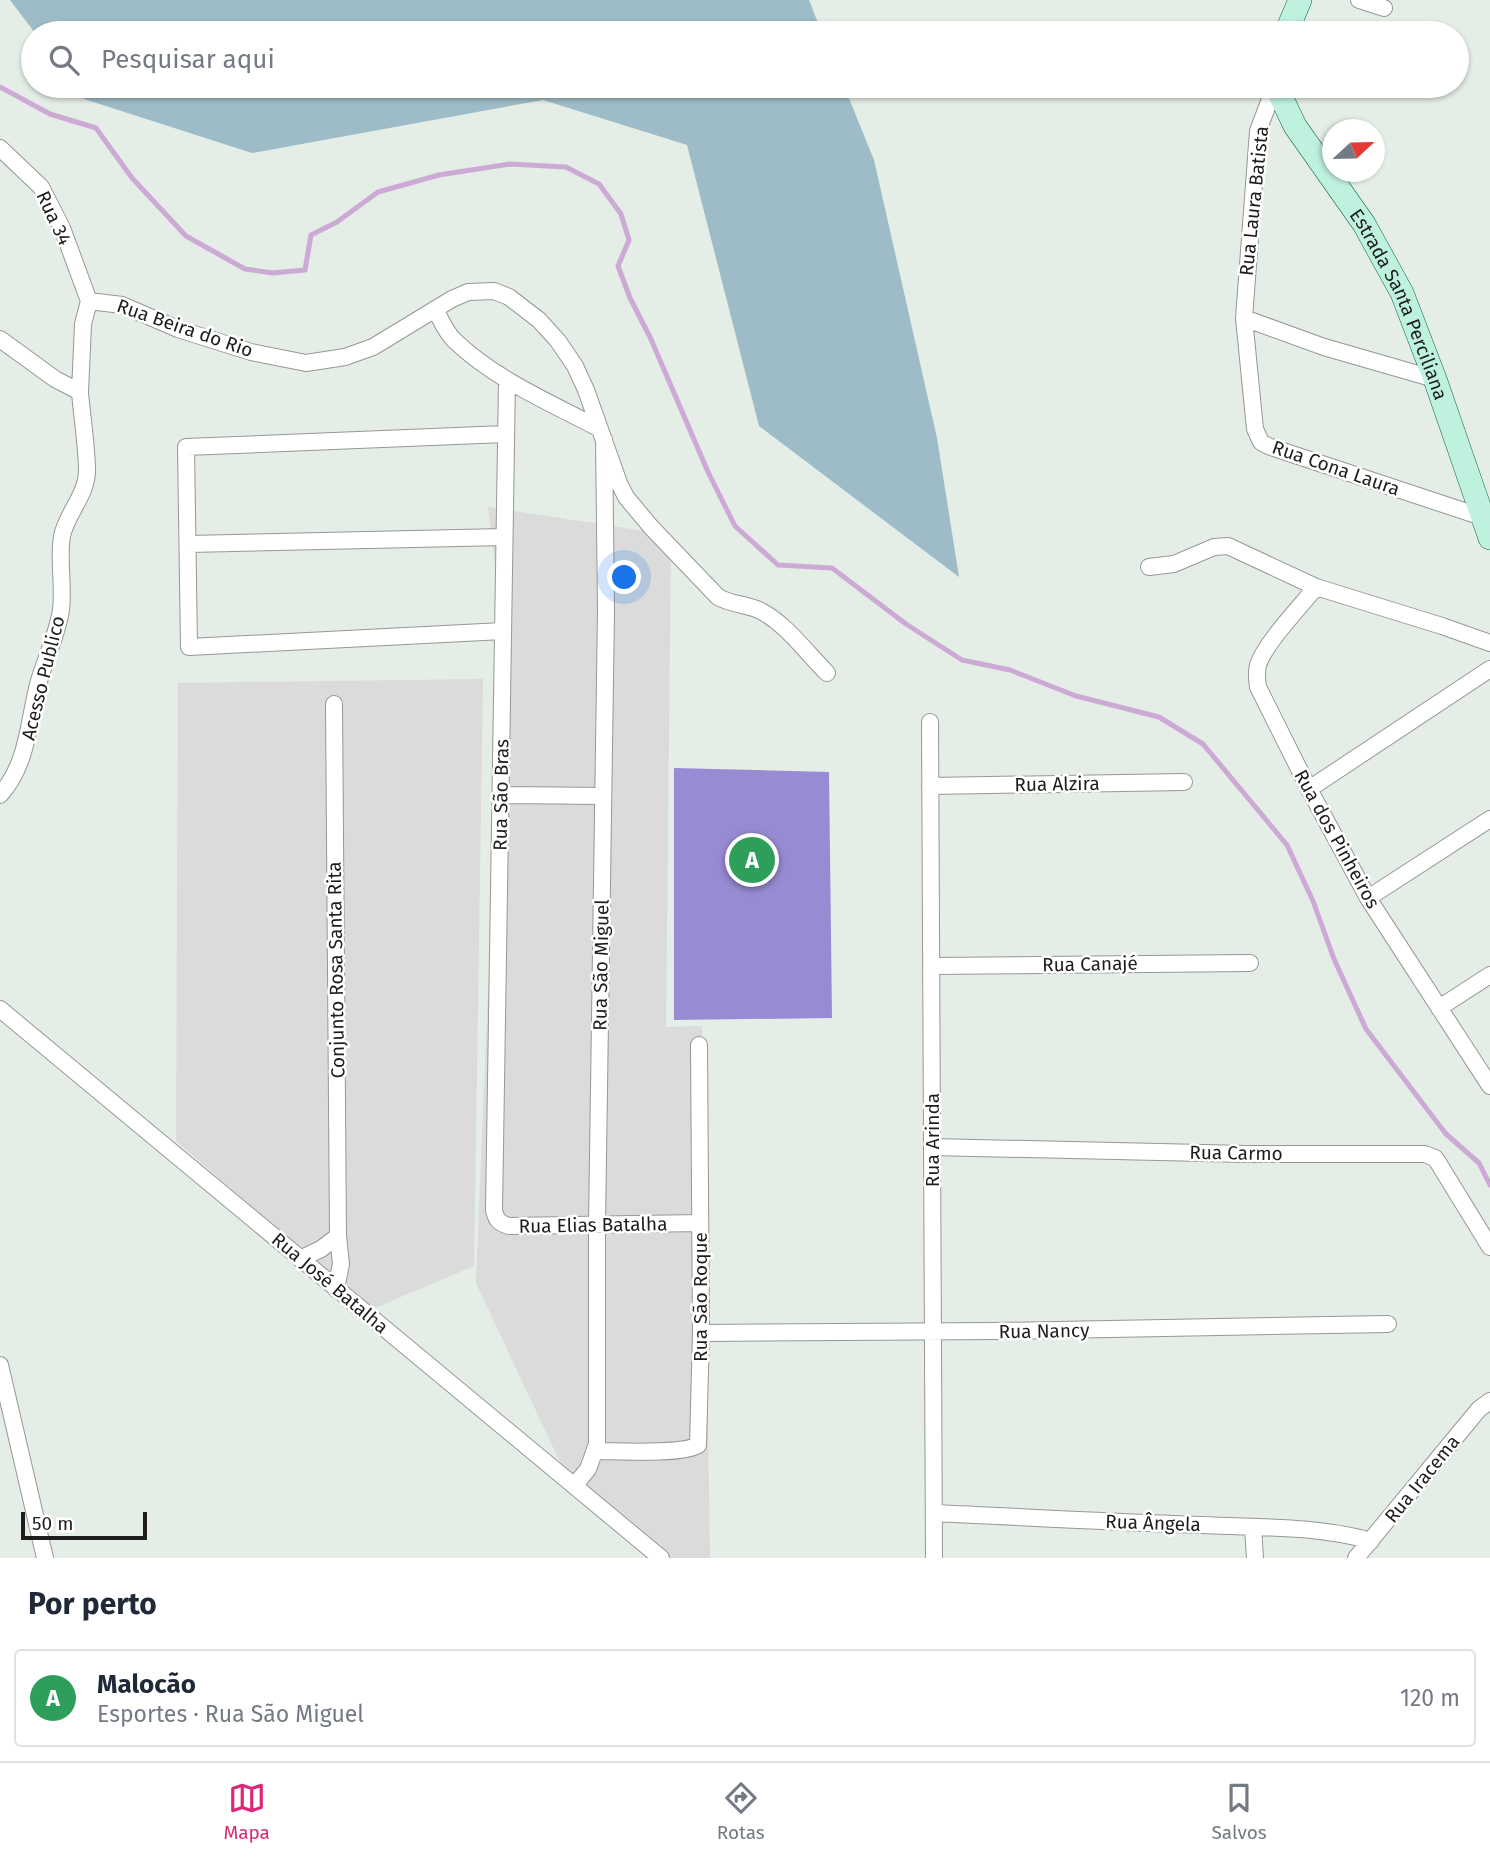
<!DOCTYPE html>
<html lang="pt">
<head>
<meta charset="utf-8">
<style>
	body { margin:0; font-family:"Fira Sans",sans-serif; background:#f2f2f3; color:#1f2937 }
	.compass { position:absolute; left:1322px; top:119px; width:63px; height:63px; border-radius:50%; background:#fff; box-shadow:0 2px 5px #0004; rotate:68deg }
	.scale { position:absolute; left:21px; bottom:18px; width:126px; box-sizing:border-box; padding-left:7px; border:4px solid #1d1d1d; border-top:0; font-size:19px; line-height:24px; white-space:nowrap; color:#1d1d1d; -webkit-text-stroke:5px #fff; paint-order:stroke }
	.you { position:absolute; left:625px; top:578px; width:24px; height:24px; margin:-18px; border:5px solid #fff; border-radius:50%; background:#1a73e8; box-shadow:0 0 0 10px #1a73e833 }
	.badge { display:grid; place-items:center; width:46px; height:46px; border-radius:50%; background:#db2777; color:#fff; font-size:23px; font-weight:700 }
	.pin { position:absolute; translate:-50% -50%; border:4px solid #fff; box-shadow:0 2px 7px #0006 }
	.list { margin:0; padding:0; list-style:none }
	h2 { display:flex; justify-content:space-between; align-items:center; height:91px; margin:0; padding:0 28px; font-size:30px }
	h2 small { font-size:23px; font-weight:400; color:#747a83 }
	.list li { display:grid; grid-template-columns:46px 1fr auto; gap:21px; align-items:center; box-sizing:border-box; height:98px; margin:0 14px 14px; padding:0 14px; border:2px solid #e0e1e3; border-radius:7px }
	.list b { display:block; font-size:26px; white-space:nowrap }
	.list p { margin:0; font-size:23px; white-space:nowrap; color:#747a83 }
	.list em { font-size:23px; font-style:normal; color:#747a83 }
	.icon { flex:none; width:38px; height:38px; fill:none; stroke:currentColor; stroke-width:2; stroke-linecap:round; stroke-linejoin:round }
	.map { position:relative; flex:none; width:1490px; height:1558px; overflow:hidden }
	.search { position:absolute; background:#fff; box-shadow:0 2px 5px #0004; left:21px; right:21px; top:21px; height:77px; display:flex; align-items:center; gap:18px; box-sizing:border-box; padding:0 24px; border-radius:38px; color:#747a83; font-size:26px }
	.sheet { height:203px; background:#fff }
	nav { display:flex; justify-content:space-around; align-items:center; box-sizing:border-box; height:98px; border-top:2px solid #e0e1e3; background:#fff; font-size:19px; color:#747a83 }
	nav a { display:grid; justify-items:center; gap:4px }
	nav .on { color:#db2777 }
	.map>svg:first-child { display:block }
	.residential { fill:#dadbda }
	.forest { fill:#9ebcc7 }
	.pitch { fill:#998bd3 }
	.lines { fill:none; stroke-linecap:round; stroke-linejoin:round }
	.stream { stroke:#ccaad5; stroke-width:5 }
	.street-casing { stroke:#979797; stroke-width:18 }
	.secondary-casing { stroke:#12664b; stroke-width:24 }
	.street { stroke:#fff; stroke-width:16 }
	.secondary { stroke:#bef1de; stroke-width:23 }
	.labels { text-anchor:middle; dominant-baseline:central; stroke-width:5; stroke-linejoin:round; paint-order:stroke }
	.street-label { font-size:19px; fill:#1d1d1d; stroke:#fff }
</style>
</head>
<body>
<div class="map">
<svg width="1490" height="1558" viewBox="0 0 1490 1558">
	<rect width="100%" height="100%" fill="#e4ede6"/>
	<path class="residential" d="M 488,507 L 671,535 L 666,1027 L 702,1026 L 710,1558 L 664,1558 L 568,1479 L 476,1283 L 503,631 Z
		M 483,679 L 474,1266 L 370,1310 L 176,1141 L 178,683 Z"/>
	<path class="forest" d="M 10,0 L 809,0 L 822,33 L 35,33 Z
		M 74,86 L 844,86 L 874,160 L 937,438 L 959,577 L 759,426 L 687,145 L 543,100 L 252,153 L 84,99 Z"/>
	<path class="pitch" d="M 674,768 L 829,772 L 832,1018 L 674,1020 Z"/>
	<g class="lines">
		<path class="stream" d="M 0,87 L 50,114 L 96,128 L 132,178 L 186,236 L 245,269 L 273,273 L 305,270 L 311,235 L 337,222 L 378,192 L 439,175 L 510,164 L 566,167 L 599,184 L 621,214 L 629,240 L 618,266 L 630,298 L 650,337 L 708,472 L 735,526 L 778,565 L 832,568 L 906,624 L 962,660 L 1010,670 L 1076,696 L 1159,717 L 1203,744 L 1287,845 L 1313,901 L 1334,959 L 1366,1029 L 1446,1134 L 1479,1163 L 1490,1185"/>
		<g class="street-casing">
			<path id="street" d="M 1359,0 L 1384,8
				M 0,148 L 41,187 L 62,228 L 89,301
				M 89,301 L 122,305 L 178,329 L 251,352 L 306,363 L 345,357 L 373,347 L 452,299 L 468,292 L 494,291 L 509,297 L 539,320 L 558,341 L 575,366 L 586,390 L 619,483 L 626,497 L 651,527 L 718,597 C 732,605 747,604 761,611 C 787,625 806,652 827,673
				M 435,309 C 441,320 446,333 455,341 C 496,380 551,403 600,429
				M 1244,318 L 1258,131 L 1275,86
				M 0,339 L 55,379 L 80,392 L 83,324 L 89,301
				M 1435,379 L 1324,347 L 1244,318 L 1255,429 L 1261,442 L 1268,446 L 1482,517
				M 507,380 L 494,1210 C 496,1220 499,1223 509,1226 L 700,1223
				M 189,544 L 504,537
				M 1149,567 L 1174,564 L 1214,547 L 1228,546 L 1316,587 L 1442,626 L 1490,643
				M 1316,587 C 1301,606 1265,643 1258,665 C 1256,673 1257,680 1258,687 L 1309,789 L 1368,898 L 1490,1086
				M 503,631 L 189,647 L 186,447 L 505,434
				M 334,704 L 338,1236 L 341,1264 L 336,1289
				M 930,722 L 934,1558
				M 930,786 L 1184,782
				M 1309,789 L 1490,669
				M 0,795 C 29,763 28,720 39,681 C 46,657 57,635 61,610 C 64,585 58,560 62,536 C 67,513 86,496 87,472 C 87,446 82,418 80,392
				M 502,795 L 603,796
				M 1368,898 L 1490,819
				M 931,966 L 1250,963
				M 1439,1008 L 1490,975
				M 0,1009 L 661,1558
				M 932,1147 L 1247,1154 L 1425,1154 L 1435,1158 L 1439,1164 L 1490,1247
				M 300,1259 L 321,1249 L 338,1236
				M 701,1333 L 995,1331 L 1388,1324
				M 0,1365 L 45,1558
				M 595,1451 C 617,1451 682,1455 698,1445 L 701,1333 L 699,1045
				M 575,1485 L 588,1469 L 597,1444 L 597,1225 L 606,610 L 604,439
				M 934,1513 C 1023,1517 1112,1522 1202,1525 C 1259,1528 1315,1525 1371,1541
				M 1253,1528 L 1255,1558
				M 1356,1558 L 1479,1409 L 1490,1401"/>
		</g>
		<g class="secondary-casing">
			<g id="secondary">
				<path d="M 1286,33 L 1300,0"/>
				<path id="s1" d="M 1276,86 L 1295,126 L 1364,224 L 1402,293 L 1435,379 L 1490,538"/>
			</g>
		</g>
		<use href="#street" class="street"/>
		<use href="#secondary" class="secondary"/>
	</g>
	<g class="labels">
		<g class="street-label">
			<text transform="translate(1254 201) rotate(-84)">Rua Laura Batista</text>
			<text transform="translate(54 218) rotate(65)">Rua 34</text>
			<text stroke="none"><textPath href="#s1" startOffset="252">Estrada Santa Perciliana</textPath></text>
			<text transform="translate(185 328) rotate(19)">Rua Beira do Rio</text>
			<text transform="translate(1336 468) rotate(19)">Rua Cona Laura</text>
			<text transform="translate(43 678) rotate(-76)">Acesso Publico</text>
			<text transform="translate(1057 784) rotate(-1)">Rua Alzira</text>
			<text transform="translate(501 795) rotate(-89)">Rua São Bras</text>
			<text transform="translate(1337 839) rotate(61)">Rua dos Pinheiros</text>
			<text transform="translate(1090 964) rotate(-1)">Rua Canajé</text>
			<text transform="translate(601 965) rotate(-89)">Rua São Miguel</text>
			<text transform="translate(336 970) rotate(-91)">Conjunto Rosa Santa Rita</text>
			<text transform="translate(932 1140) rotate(-90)">Rua Arinda</text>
			<text transform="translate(1236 1153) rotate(1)">Rua Carmo</text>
			<text transform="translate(593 1225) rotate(-1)">Rua Elias Batalha</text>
			<text transform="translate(330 1283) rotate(40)">Rua José Batalha</text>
			<text transform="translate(700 1297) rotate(-90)">Rua São Roque</text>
			<text transform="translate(1044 1331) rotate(-1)">Rua Nancy</text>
			<text transform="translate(1422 1479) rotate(-51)">Rua Iracema</text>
			<text transform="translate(1153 1523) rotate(2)">Rua Ângela</text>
		</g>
	</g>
</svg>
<svg class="compass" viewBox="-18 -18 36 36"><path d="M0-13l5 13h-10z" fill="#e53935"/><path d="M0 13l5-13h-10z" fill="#747a83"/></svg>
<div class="scale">50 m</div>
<div class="you"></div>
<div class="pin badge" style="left:752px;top:860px;background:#2e9e5b">A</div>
<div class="search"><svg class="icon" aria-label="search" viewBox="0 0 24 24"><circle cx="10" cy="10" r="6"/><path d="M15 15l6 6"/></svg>Pesquisar aqui</div>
</div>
<section class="sheet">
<h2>Por perto<small></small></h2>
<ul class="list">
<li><span class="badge" style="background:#2e9e5b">A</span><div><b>Malocão</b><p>Esportes · Rua São Miguel</p></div><em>120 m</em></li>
</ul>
</section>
<nav>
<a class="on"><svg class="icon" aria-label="map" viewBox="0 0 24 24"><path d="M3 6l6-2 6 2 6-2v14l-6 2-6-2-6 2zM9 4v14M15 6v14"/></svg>Mapa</a>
<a><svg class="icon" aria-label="directions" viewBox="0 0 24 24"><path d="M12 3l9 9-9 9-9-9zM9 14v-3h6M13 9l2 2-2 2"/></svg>Rotas</a>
<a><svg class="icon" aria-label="saved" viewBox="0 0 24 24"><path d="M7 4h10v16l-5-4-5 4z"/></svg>Salvos</a>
</nav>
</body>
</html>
